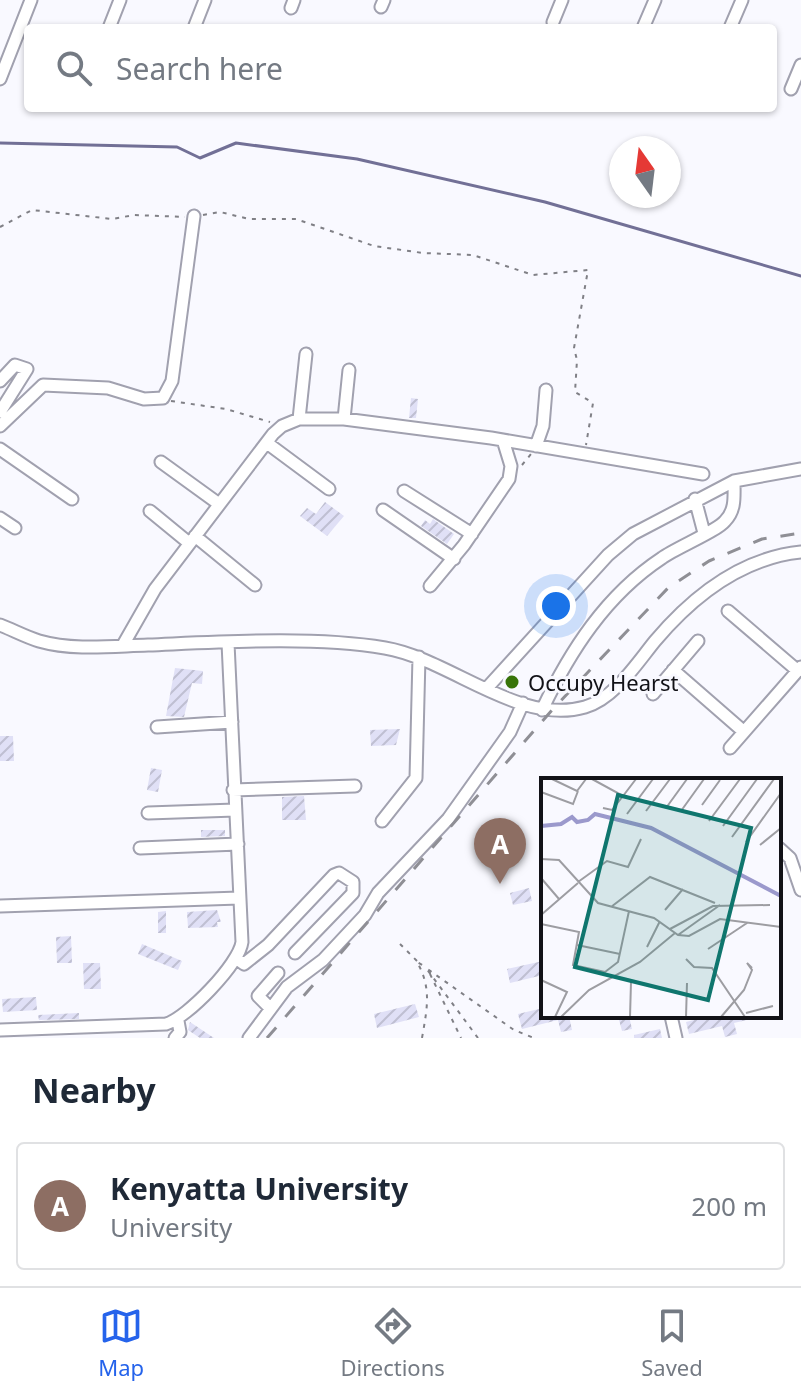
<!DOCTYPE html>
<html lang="en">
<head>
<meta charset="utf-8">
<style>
	body { margin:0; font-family:"Noto Sans",sans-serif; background:#f6f6f7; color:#1f2937 }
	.compass { position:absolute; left:609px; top:136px; width:72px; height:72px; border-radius:50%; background:#fff; box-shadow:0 2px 6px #0004; rotate:346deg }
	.you { position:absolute; left:556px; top:606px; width:28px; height:28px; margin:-20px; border:6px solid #fff; border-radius:50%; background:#1a73e8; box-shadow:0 0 0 12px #1a73e833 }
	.badge { display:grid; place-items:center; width:52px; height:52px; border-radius:50%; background:#2563eb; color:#fff; font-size:26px; font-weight:700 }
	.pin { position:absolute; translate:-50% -66px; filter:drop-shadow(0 2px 4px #0008) }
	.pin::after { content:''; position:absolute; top:42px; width:28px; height:24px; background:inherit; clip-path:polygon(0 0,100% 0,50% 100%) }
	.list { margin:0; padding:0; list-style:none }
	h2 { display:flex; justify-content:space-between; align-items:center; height:104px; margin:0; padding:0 32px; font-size:34px }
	h2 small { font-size:26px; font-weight:400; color:#747a83 }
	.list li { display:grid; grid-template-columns:52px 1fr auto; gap:24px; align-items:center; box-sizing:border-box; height:128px; margin:0 16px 16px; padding:0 16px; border:2px solid #e0e1e3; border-radius:8px }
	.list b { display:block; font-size:30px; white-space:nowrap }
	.list p { margin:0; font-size:26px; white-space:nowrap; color:#747a83 }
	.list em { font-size:26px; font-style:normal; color:#747a83 }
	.icon { flex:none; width:44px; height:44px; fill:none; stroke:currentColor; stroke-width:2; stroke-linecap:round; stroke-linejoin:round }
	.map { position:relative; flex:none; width:801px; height:1038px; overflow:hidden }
	.search { position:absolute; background:#fff; box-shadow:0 2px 6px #0004; left:24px; right:24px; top:24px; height:88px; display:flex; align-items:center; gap:20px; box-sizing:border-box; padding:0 28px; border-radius:8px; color:#747a83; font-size:30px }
	.sheet { height:248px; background:#fff }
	nav { display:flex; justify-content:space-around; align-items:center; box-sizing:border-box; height:112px; border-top:2px solid #e0e1e3; background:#fff; font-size:22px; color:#747a83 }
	nav a { display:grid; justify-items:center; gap:4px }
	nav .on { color:#2563eb }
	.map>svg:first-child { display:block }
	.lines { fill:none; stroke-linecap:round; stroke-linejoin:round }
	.stream { stroke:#727096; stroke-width:3 }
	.building { fill:url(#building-hatch) }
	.minor-casing { stroke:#a1a1af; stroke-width:15 }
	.path { stroke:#808086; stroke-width:2; stroke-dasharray:4 6; stroke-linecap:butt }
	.minor { stroke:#fff; stroke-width:11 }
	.rail { stroke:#8f8f95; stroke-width:3; stroke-dasharray:14 14; stroke-linecap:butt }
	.poi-dot { fill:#387409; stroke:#f9f9ff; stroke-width:3 }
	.labels { text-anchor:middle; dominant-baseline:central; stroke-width:6; stroke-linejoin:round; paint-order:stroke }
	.poi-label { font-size:22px; fill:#121217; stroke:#f9f9ff; text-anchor:start }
	.inset-river { fill:none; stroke:#9b99cc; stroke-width:4 }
	.inset-road { fill:none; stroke:#9d9da2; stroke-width:2 }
	.view { fill:#0f766e; fill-opacity:0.15; stroke:#0f766e; stroke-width:4 }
	.inset-edge { fill:none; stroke:#121217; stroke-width:4 }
</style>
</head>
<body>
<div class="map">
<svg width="801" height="1038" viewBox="0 0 801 1038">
	<defs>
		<pattern id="building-hatch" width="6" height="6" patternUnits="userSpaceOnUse" patternTransform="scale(2)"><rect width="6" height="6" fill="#e0e0f6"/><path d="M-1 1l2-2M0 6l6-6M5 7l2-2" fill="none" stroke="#bfbfd2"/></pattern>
	</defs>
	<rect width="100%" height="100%" fill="#f9f9ff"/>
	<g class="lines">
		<path class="stream" d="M 0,143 L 177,147 L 200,158 L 236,143 L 357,159 L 545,202 L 801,276"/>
	</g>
	<path class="building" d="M 411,398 L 418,399 L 416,418 L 409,418 Z
		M 325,502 L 344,516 L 327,536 L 300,516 L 307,508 L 316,514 Z
		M 433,519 L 454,534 L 447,544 L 421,526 L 425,520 L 430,524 Z
		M 175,668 L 203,671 L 202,684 L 192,683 L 184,717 L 166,716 Z
		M 400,729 L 396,745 L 371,746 L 370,730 Z
		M 0,736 L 13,736 L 14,761 L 0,761 Z
		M 151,768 L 162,770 L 158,792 L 147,790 Z
		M 304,796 L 306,820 L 282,820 L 282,797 Z
		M 201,830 L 225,830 L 225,836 L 201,837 Z
		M 529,888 L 532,901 L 513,905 L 510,893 Z
		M 217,910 L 221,922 L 217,922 L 218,927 L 188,928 L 187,912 Z
		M 166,911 L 166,933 L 158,933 L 158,912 Z
		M 71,936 L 72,963 L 57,963 L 56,937 Z
		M 142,944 L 182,961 L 178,970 L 138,954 Z
		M 543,961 L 543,975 L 510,983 L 507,969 Z
		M 83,963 L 100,963 L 101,989 L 84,989 Z
		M 36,997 L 37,1010 L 3,1012 L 2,999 Z
		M 415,1004 L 419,1017 L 377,1028 L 374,1014 Z
		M 543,1008 L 543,1016 L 569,1016 L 572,1030 L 561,1032 L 558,1020 L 522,1029 L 518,1014 Z
		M 79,1013 L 79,1019 L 39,1020 L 38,1015 Z
		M 618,1016 L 629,1016 L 632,1029 L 622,1031 Z
		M 709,1016 L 751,1016 L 751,1019 L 734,1023 L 737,1034 L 725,1037 L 722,1026 L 689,1034 L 686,1022 Z
		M 190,1022 L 214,1038 L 200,1038 L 188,1030 Z
		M 660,1029 L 662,1038 L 634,1038 L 634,1035 Z"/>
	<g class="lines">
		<g class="minor-casing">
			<path id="minor" d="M 381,7 L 384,0
				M 291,8 L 294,0
				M 553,22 L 562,0
				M 109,28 L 120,0
				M 194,28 L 205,0
				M 643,28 L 655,0
				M 730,28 L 742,0
				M 0,79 L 31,0
				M 791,89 L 801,65
				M 0,381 L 15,365 L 27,369 L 0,412
				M 299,419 L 306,354
				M 344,419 L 349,370
				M 0,426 L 43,385 L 108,388 L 144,399 L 163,398 L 172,381 L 194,216
				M 267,443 L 329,489
				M 536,446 L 543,426 L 546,390
				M 0,449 L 72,499
				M 161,462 L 219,504
				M 404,491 L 472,534
				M 695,499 L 704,533
				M 383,510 L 454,559
				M 150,511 L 189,543
				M 0,518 L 15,528
				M 195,536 L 255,585
				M 430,586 L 464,545 L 509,479 L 511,466 L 503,440
				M 728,611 L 798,671
				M 0,625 C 13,630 26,637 39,641 C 74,651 113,646 148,645 C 221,642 314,636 385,648 C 450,659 519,726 585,707 C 614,699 637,663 655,641 C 693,596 742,558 801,552
				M 123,645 L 155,589 L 273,434 L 282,426 L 299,419 L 344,419 L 491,438 L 703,474
				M 673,670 L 743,731
				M 487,688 L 608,555 L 633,534 L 734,481 L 801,469
				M 653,694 L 698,641
				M 542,710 C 570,651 606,595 662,558 C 676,548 717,531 725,521 C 736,510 734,496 734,481
				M 157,727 L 232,722
				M 730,748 L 801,667
				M 233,790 L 355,786
				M 148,813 L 235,810
				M 382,821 L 416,778 L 419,657
				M 140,848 L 238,844
				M 779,848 L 790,858 L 801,890
				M 0,906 L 239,898
				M 237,959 L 244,964 L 268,945 L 334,875 L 339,873 L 353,882 L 353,893 L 295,953
				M 270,1008 L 258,996 L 278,973
				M 671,1016 L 676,1038
				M 0,1030 L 166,1024 C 187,1018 239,964 242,942 L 228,643
				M 175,1038 L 180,1032 L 178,1021
				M 249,1038 L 287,987 L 323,960 L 365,915 L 378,893 L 448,819 L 510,732 L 523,703"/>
		</g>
		<path class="path" d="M 203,215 L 220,212 L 249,219 L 296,219 L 374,246 L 423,253 L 473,255 L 533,275 L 588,270 L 574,348 L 577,360 L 575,392 L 593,403 L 586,445
			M 0,227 L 32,210 L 112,219 L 134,215 L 185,217
			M 171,401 L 226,409 L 270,422
			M 522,465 L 531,454
			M 400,944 L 417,961
			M 430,974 L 461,1038
			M 422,1038 C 427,1009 432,988 417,962 L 424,966
			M 478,1038 L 426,968 L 514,1030 L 534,1038"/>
		<use href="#minor" class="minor"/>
		<path class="rail" d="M 267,1038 L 552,710 L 668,588 L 709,561 L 762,539 L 801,533"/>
	</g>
	<circle class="poi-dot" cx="512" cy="682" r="8"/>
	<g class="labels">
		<g class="poi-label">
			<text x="528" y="682">Occupy Hearst</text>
		</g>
	</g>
	<g transform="translate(541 778)">
		<rect width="240" height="240" fill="#f9f9ff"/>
		<path class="inset-river" d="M 0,48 L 20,46 L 31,39 L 36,44 L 47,42 L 54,36 L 110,50 L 240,118"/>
		<path class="inset-road" d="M 11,1 L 36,13 L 45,1M 51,1 L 82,18 L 95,1M 0,14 L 32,26 L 37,13M 161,27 L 179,2M 62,30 L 71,32 L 82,18M 125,30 L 146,1M 105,33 L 129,1M 140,33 L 163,1M 86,36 L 112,1M 168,43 L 199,1M 182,48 L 216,1M 191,59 L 233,1M 205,64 L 240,15M 219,67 L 240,50M 0,81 L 18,82 L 57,125 L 113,140 L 137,157 L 148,158 L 179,141 L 240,149M 0,100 L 18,121M 37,104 L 66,83 L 87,89 L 100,61M 70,129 L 109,99 L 174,125M 124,132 L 142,111M 0,137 L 37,105M 0,146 L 38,154 L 32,187 L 64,194 L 77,184 L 88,133M 129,151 L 172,128 L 229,127M 137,157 L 179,127M 36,167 L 79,176M 106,169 L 119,143M 167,171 L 206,145M 145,181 L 153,189 L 171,190 L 204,239M 0,202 L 26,214 L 14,239M 205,235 L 232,228M 20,239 L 48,212 L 99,184 L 134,155M 89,239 L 90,204M 145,239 L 146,205M 180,239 L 203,212 L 211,192 L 206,185 L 211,190"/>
		<path class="view" d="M 77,17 L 210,50 L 167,222 L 34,189 Z"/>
		<rect width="240" height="240" class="inset-edge"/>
	</g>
</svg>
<svg class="compass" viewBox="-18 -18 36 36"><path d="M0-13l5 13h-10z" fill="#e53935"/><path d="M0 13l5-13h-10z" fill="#747a83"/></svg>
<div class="you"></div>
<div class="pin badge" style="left:500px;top:884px;background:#8d6e63">A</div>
<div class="search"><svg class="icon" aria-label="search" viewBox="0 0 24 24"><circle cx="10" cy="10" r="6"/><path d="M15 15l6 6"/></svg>Search here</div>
</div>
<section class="sheet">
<h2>Nearby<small></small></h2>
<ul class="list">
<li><span class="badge" style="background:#8d6e63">A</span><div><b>Kenyatta University</b><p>University</p></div><em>200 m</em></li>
</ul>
</section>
<nav>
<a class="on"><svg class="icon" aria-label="map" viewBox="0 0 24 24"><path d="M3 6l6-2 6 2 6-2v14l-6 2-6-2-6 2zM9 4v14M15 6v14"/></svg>Map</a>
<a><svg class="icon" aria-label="directions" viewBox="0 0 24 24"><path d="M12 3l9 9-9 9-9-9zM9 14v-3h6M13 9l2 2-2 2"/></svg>Directions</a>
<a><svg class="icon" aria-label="saved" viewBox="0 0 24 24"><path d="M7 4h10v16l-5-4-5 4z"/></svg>Saved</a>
</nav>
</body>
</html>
